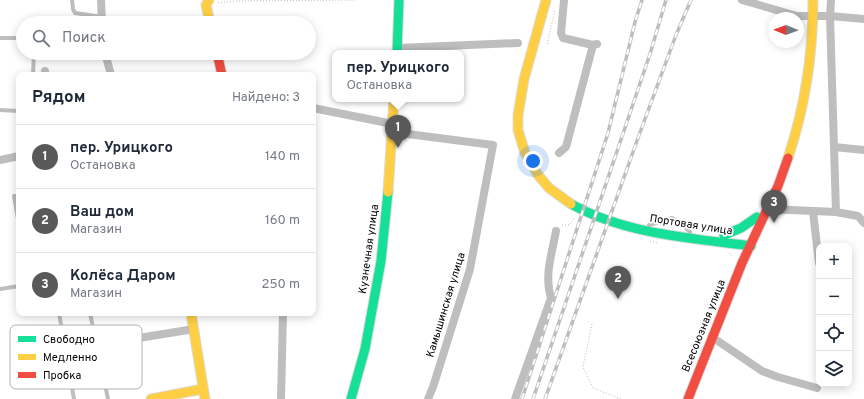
<!DOCTYPE html>
<html lang="ru">
<head>
<meta charset="utf-8">
<style>
	body { margin:0; font-family:Overpass,sans-serif; background:#f6f6f7; color:#1f2937 }
	.controls { position:absolute; right:12px; bottom:12px; display:grid; overflow:hidden; border-radius:8px; box-shadow:0 2px 10px #0003 }
	.controls button { width:36px; height:36px; display:grid; place-items:center; padding:0; border:0; border-bottom:1px solid #e0e1e3; background:#fff; color:#1f2937; font:20px sans-serif }
	.compass { position:absolute; left:768px; top:12px; width:36px; height:36px; border-radius:50%; background:#fff; box-shadow:0 2px 10px #0003; rotate:271deg }
	.you { position:absolute; left:533px; top:161px; width:14px; height:14px; margin:-10px; border:3px solid #fff; border-radius:50%; background:#1a73e8; box-shadow:0 0 0 6px #1a73e833 }
	.badge { display:grid; place-items:center; width:26px; height:26px; border-radius:50%; background:#595959; color:#fff; font-size:13px; font-weight:700 }
	.pin { position:absolute; translate:-50% -33px; filter:drop-shadow(0 1px 2px #0008) }
	.pin::after { content:''; position:absolute; top:21px; width:14px; height:12px; background:inherit; clip-path:polygon(0 0,100% 0,50% 100%) }
	.popup { position:absolute; left:332px; top:50px; width:132px; height:52px; box-sizing:border-box; display:grid; place-content:center; border-radius:8px; background:#fff; filter:drop-shadow(0 1px 3px #0005); font-size:13px; white-space:nowrap; color:#747a83 }
	.popup b { font-size:15px; color:#1f2937 }
	.popup::after { content:''; position:absolute; left:50%; top:100%; margin-left:-8px; border:8px solid transparent; border-top-color:#fff }
	.list { margin:0; padding:0; list-style:none }
	h2 { display:flex; justify-content:space-between; align-items:center; height:52px; margin:0; padding:0 16px; font-size:17px }
	h2 small { font-size:13px; font-weight:400; color:#747a83 }
	.list li { display:grid; grid-template-columns:26px 1fr auto; gap:12px; align-items:center; box-sizing:border-box; height:64px; padding:0 16px; border-top:1px solid #e0e1e3 }
	.list b { display:block; font-size:15px; white-space:nowrap }
	.list p { margin:0; font-size:13px; white-space:nowrap; color:#747a83 }
	.list em { font-size:13px; font-style:normal; color:#747a83 }
	.icon { flex:none; width:22px; height:22px; fill:none; stroke:currentColor; stroke-width:2; stroke-linecap:round; stroke-linejoin:round }
	.map { position:relative; flex:none; width:864px; height:399px; overflow:hidden }
	.search { position:absolute; background:#fff; box-shadow:0 2px 10px #0003; left:16px; top:16px; width:300px; height:44px; display:flex; align-items:center; gap:10px; box-sizing:border-box; padding:0 14px; border-radius:22px; color:#747a83; font-size:15px }
	.panel { position:absolute; background:#fff; box-shadow:0 2px 10px #0003; left:16px; top:72px; width:300px; height:244px; border-radius:8px }
	.map>svg:first-child { display:block }
	.lines { fill:none; stroke-linecap:round; stroke-linejoin:round }
	.fast-casing { stroke:#dbdbdb; stroke-width:11 }
	.slow-casing { stroke:#dbdbdb; stroke-width:11 }
	.jam-casing { stroke:#dbdbdb; stroke-width:11 }
	.path { stroke:#b9b9b9; stroke-width:1; stroke-dasharray:1 2; stroke-linecap:butt }
	.lane { stroke:#bebebe; stroke-width:4 }
	.street { stroke:#bebebe; stroke-width:8 }
	.fast { stroke:#16e098; stroke-width:9 }
	.slow { stroke:#ffcf43; stroke-width:9 }
	.jam { stroke:#f24e42; stroke-width:9 }
	.rail-casing { stroke:#bebebe; stroke-width:3.5 }
	.rail { stroke:#fff; stroke-width:2; stroke-dasharray:6; stroke-linecap:butt }
	.labels { text-anchor:middle; dominant-baseline:central; stroke-width:3.5; stroke-linejoin:round; paint-order:stroke }
	.street-label { font-size:11px; fill:#000; stroke:#fff }
	.key { fill:#fff; stroke:#b2b2b2; stroke-width:1 }
	.key-label { font-size:11px; fill:#000 }
</style>
</head>
<body>
<div class="map">
<svg width="864" height="399" viewBox="0 0 864 399">
	<rect width="100%" height="100%" fill="#fff"/>
	<g class="lines">
		<g class="fast-casing">
			<path id="fast" d="M 397,53 L 399,0
				M 571,204 C 625,234 690,238 751,246
				M 724,235 L 741,228 L 757,217
				M 351,399 L 365,349 L 381,261 L 388,192"/>
		</g>
		<g class="slow-casing">
			<path id="slow" d="M 209,0 L 206,5 L 210,23
				M 546,0 L 524,79 L 518,115 L 518,130 L 525,153 L 538,175 L 549,188 L 571,204
				M 788,158 C 805,107 813,53 813,0
				M 388,192 L 394,99
				M 191,313 L 205,399
				M 151,399 L 203,389"/>
		</g>
		<g class="jam-casing">
			<path id="jam" d="M 217,53 L 222,75
				M 688,399 L 742,263 L 778,186 L 788,158"/>
		</g>
		<path class="path" d="M 218,3 L 236,1 L 355,0
			M 547,44 L 555,10
			M 562,225 L 570,225 L 575,216
			M 650,241 L 658,243
			M 729,253 L 733,257
			M 592,324 L 583,367 L 593,388 L 621,399"/>
		<path class="lane" d="M 72,0 L 73,9 L 75,13 L 102,17
			M 0,38 L 23,38
			M 33,75 L 34,53
			M 0,110 L 19,111
			M 19,196 L 14,196 L 19,225
			M 649,225 L 672,218 L 680,222 L 690,232
			M 0,289 L 19,286
			M 59,313 L 74,399
			M 90,313 L 108,399"/>
		<path class="street" d="M 101,0 L 102,23
			M 564,0 L 561,33 L 563,38 L 593,45 L 597,44
			M 742,0 L 797,16 L 830,16 L 864,19
			M 831,0 L 830,16 L 836,212
			M 397,48 L 518,43
			M 105,53 L 111,75
			M 45,71 L 45,75
			M 313,108 L 393,124
			M 392,132 L 493,145 L 470,269 L 433,387 L 428,399
			M 834,147 L 864,150
			M 559,153 L 566,147 L 593,45
			M 0,160 L 19,156
			M 768,209 L 836,212 L 858,216 L 864,223
			M 813,212 L 819,263
			M 712,337 L 762,371 L 778,377 L 817,388
			M 96,345 L 194,329
			M 281,399 L 283,313
			M 515,399 L 551,298 C 544,276 552,253 556,231"/>
		<use href="#fast" class="fast"/>
		<use href="#slow" class="slow"/>
		<use href="#jam" class="jam"/>
		<g class="rail-casing">
			<path id="rail" d="M 522,399 L 608,133 L 635,22 L 642,0
				M 533,399 L 650,54 L 666,0
				M 545,399 L 638,138 L 676,35 L 691,0"/>
		</g>
		<use href="#rail" class="rail"/>
	</g>
	<g class="labels">
		<g class="street-label">
			<text transform="translate(691 225) rotate(9)">Портовая улица</text>
			<text transform="translate(369 249) rotate(-82)">Кузнечная улица</text>
			<text transform="translate(446 305) rotate(-73)">Камышинская улица</text>
			<text transform="translate(704 326) rotate(-68)">Всесоюзная улица</text>
		</g>
	</g>
	<rect x="10" y="325" width="132" height="64" rx="6" class="key"/>
	<rect x="18" y="336" width="18" height="6" fill="#16e098"/>
	<rect x="18" y="354" width="18" height="6" fill="#ffcf43"/>
	<rect x="18" y="372" width="18" height="6" fill="#f24e42"/>
	<g class="key-label">
		<text x="43" y="343">Свободно</text>
		<text x="43" y="361">Медленно</text>
		<text x="43" y="379">Пробка</text>
	</g>
</svg>
<div class="controls">
<button>+</button>
<button>−</button>
<button><svg class="icon" aria-label="locate" viewBox="0 0 24 24"><circle cx="12" cy="12" r="6"/><path d="M12 2v4M12 18v4M2 12h4M18 12h4"/></svg></button>
<button><svg class="icon" aria-label="layers" viewBox="0 0 24 24"><path d="M12 4l9 5-9 5-9-5zM3 14l9 5 9-5"/></svg></button>
</div>
<svg class="compass" viewBox="-18 -18 36 36"><path d="M0-13l5 13h-10z" fill="#e53935"/><path d="M0 13l5-13h-10z" fill="#747a83"/></svg>
<div class="you"></div>
<div class="pin badge" style="left:398px;top:148px">1</div>
<div class="popup"><b>пер. Урицкого</b>Остановка</div>
<div class="pin badge" style="left:618px;top:299px">2</div>
<div class="pin badge" style="left:774px;top:223px">3</div>
<div class="search"><svg class="icon" aria-label="search" viewBox="0 0 24 24"><circle cx="10" cy="10" r="6"/><path d="M15 15l6 6"/></svg>Поиск</div>
<section class="panel">
<h2>Рядом<small>Найдено: 3</small></h2>
<ul class="list">
<li><span class="badge">1</span><div><b>пер. Урицкого</b><p>Остановка</p></div><em>140 m</em></li>
<li><span class="badge">2</span><div><b>Ваш дом</b><p>Магазин</p></div><em>160 m</em></li>
<li><span class="badge">3</span><div><b>Колёса Даром</b><p>Магазин</p></div><em>250 m</em></li>
</ul>
</section>
</div>
</body>
</html>
